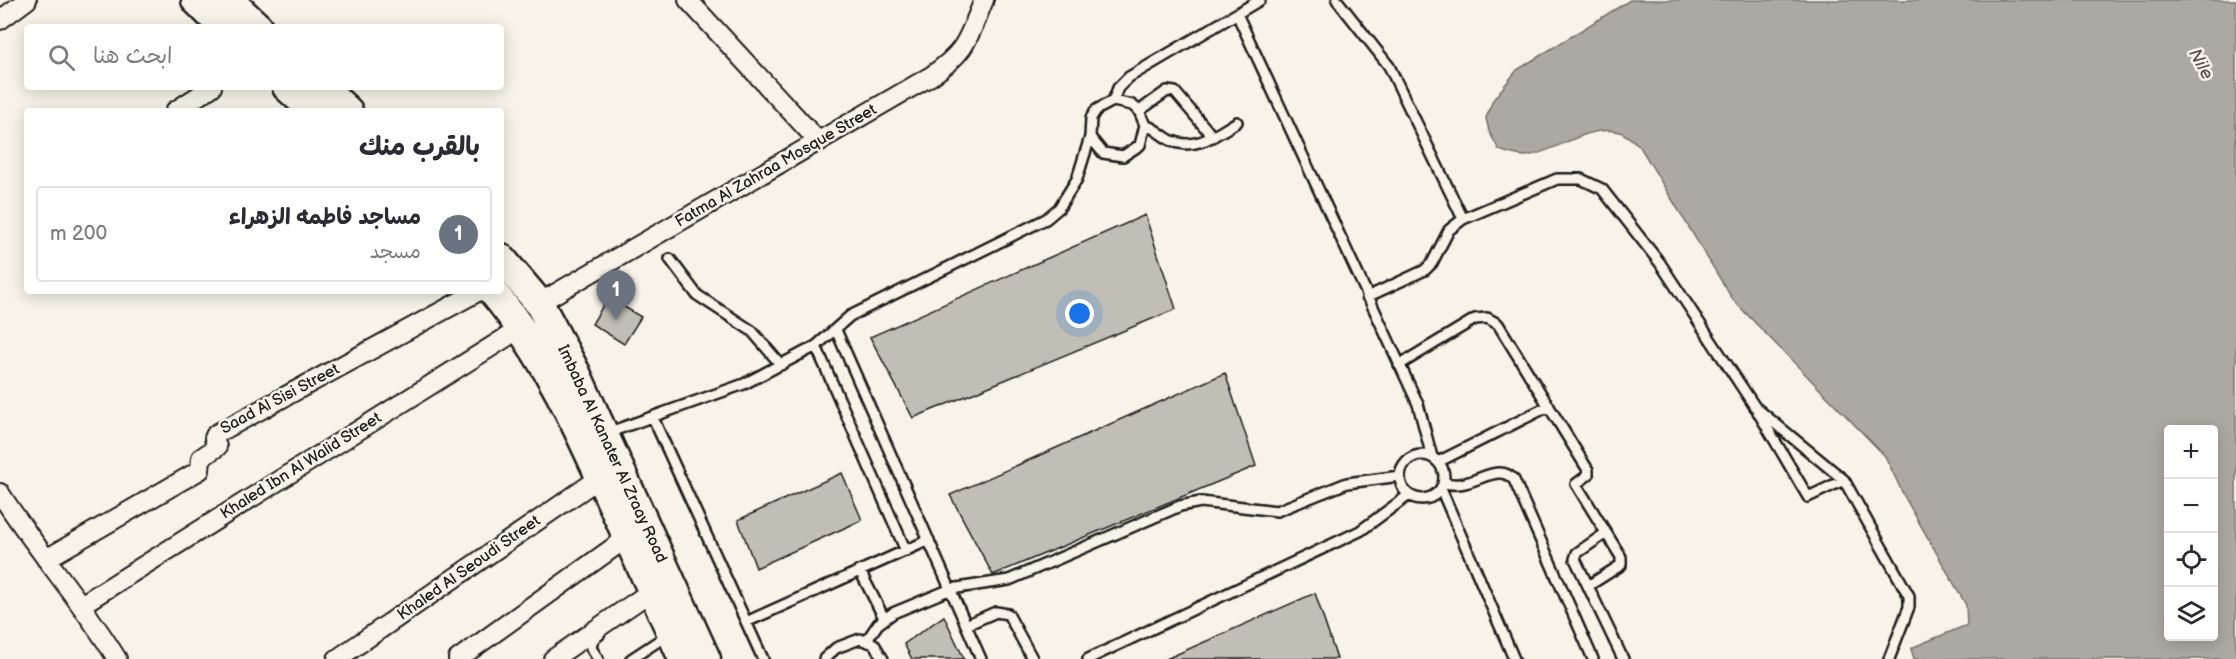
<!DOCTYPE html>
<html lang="ar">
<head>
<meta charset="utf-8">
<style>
	body { margin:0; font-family:"Balsamiq Sans","Playpen Sans Arabic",sans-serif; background:#f7f7f7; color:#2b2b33; direction:rtl }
	.controls { position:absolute; right:18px; bottom:18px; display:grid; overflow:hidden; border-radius:6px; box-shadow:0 3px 15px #0003 }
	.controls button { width:54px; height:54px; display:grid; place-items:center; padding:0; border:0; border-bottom:2px solid #e1e1e2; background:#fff; color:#2b2b33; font:30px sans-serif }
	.you { position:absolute; left:1080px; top:314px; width:21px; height:21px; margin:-15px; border:4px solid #fff; border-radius:50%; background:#1a73e8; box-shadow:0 0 0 9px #1a73e833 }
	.badge { display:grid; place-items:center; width:39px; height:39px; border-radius:50%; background:#1c1c1c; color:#fff; font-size:20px; font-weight:700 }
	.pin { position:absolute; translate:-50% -50px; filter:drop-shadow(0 2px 3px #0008) }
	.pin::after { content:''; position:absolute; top:32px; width:21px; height:18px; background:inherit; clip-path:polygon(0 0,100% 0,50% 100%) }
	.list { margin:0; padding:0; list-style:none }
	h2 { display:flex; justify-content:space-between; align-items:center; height:78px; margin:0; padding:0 24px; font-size:26px }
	h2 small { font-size:20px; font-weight:400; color:#7c7c81 }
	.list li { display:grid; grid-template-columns:39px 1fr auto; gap:18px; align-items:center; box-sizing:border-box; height:96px; margin:0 12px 12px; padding:0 12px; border:2px solid #e1e1e2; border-radius:6px }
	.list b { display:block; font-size:22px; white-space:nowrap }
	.list p { margin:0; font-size:20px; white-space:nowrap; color:#7c7c81 }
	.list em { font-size:20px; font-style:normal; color:#7c7c81 }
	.icon { flex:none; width:33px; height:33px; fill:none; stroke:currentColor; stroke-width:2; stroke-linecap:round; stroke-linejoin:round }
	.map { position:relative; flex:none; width:2236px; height:659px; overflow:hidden; direction:ltr }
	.search { position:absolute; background:#fff; box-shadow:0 3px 15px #0003; left:24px; top:24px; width:480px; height:66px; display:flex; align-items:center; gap:15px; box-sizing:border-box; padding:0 21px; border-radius:6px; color:#7c7c81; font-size:22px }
	.panel { position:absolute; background:#fff; box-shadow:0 3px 15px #0003; left:24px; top:108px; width:480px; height:186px; border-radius:6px; direction:rtl }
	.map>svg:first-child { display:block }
	.water { fill:#aca9a2; stroke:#72716c; stroke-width:1.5; fill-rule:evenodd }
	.building { fill:#c0beb5; stroke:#1c1c1c; stroke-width:1.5 }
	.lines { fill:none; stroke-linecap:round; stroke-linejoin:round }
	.lane-casing { stroke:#1c1c1c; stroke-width:14 }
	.street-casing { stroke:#1c1c1c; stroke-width:22 }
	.primary-casing { stroke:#1c1c1c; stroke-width:33 }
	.lane { stroke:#f7f3e8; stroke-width:9 }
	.street { stroke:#f7f3e8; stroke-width:18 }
	.primary { stroke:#f7f3e8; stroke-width:28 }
	.labels { text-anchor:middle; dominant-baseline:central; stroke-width:5; stroke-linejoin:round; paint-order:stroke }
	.street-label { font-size:16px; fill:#1c1c1c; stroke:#f7f3e8 }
	.water-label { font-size:18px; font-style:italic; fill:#565452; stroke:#f7f3e8 }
</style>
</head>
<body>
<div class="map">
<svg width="2236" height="659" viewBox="0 0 2236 659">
	<rect width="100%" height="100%" fill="#f7f3e8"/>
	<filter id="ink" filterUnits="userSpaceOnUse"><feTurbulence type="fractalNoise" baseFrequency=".0167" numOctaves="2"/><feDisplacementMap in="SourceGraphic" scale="12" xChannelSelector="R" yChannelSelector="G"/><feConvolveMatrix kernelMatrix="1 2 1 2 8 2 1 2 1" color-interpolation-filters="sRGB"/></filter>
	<g filter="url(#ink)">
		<path class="water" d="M 1630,0 L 2236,0 L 2236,659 L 1914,659 L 1911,649 L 1916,646 L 1967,625 L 1966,605 L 1904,496 L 1885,456 L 1733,300 L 1639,145 C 1633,141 1626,134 1620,132 C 1585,124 1558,152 1526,156 C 1517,156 1508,153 1499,150 L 1489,131 L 1486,118 L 1493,100 L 1517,70 ZM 2168,430 L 2214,430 L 2214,636 L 2168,636 Z"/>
		<path class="building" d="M 1145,215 L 1176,309 L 913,418 L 870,337 Z
			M 608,297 L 641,317 L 624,344 L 592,324 Z
			M 1225,373 L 1256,466 L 993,575 L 950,495 Z
			M 842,473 L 862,520 L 756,568 L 738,520 Z
			M 1315,593 L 1337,659 L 1166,659 Z
			M 944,616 L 964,659 L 912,659 L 904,644 Z"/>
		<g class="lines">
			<g class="lane-casing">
				<path id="lane" d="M 1337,0 L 1389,66 L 1463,219
					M 1237,14 L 1418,404 L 1432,457
					M 1113,101 L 1118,88 L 1129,77 L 1260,0
					M 1139,111 L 1167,91 L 1175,92 L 1213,137
					M 1145,125 C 1155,128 1161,135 1170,140 C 1195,152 1217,134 1237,122
					M 670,259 L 697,295 L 752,331 L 781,365
					M 1367,297 L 1425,270 L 1432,263 L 1449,230 L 1463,219 L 1557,179 L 1581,179 L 1602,189 L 1660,263 L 1755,407 L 1844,480 L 1909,596 L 1909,607 L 1889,659
					M 836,330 L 981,659
					M 816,346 L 906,551
					M 1399,365 L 1475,319 L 1487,318 L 1498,324 L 1588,470 L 1588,475 L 1576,484 L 1621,557 L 1621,565 L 1588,586
					M 1758,412 L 1808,497 L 1844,480
					M 653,418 L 763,659
					M 607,433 L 744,384 L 816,346 L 850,316 L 1046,219 L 1059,208 L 1077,179 L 1090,137 L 1091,118 L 1096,110 L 1113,101 L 1132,105 L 1139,111 L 1145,125 L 1140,145 L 1123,156 L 1103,153 L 1090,137
					M1400 477a22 22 0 1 1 44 0a22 22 0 1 1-44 0Z
					M 1438,462 L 1549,406
					M 1444,482 C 1470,493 1496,459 1514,480 L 1593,659
					M 1441,489 L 1514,659
					M 1606,533 L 1577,553 L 1575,559 L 1623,659
					M 860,571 L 884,618
					M 746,622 L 929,540
					M 966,625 L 996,612 L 1008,614 L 1032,658
					M 867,640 L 878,624 L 893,613 L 951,589 L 1009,580 L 1180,506 L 1201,502 L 1277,511 L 1347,483 L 1400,476
					M 598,659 L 591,648 L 593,639 L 599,635
					M 631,659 L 669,634
					M 824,659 L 836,648 L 860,639 L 874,644 L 883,659
					M 1088,659 L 1360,531 L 1409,495"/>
			</g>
			<g class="street-casing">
				<path id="street" d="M 688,0 L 819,142
					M 0,20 L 27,0
					M 175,111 L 212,87
					M 539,303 L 931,76 C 968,50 967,40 984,0
					M 0,493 C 36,550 82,601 117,659
					M 46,559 L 200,470 L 201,458 L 217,447 L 214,438 L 216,434 L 479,291
					M 81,605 L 521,328
					M 337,659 L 601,477
					M 458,659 L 628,537
					M 553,659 L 653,590"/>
			</g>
			<g class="primary-casing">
				<path id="primary" d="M 196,0 L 223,27
					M 229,0 L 258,27
					M 287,87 L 313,111
					M 322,87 L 348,111
					M 501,258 L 539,303 L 576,373 L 706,659
					M 492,291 C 545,354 578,427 611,501 C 635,554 660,606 683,659"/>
			</g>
			<use href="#lane" class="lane"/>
			<use href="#street" class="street"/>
			<use href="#primary" class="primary"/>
		</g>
	</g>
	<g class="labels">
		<g class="street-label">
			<text transform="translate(776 166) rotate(-30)">Fatma Al Zahraa Mosque Street</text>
			<text transform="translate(280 399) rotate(-28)">Saad Al Sisi Street</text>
			<text transform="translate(612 454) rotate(65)">Imbaba Al Kanater Al Zraay Road</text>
			<text transform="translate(301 466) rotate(-32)">Khaled Ibn Al Walid Street</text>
			<text transform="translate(469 568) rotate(-35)">Khaled Al Seoudi Street</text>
		</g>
		<g class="water-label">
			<text transform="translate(2201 64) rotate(62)">Nile</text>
		</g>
	</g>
</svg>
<div class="controls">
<button>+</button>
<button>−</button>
<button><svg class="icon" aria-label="locate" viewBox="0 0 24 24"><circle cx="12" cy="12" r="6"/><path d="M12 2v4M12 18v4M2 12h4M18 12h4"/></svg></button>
<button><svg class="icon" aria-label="layers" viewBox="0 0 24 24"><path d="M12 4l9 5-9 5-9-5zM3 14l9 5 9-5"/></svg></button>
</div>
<div class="you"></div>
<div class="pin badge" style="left:616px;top:320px;background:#6b7280">1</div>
<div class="search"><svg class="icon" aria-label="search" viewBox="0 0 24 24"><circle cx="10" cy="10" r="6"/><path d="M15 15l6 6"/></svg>ابحث هنا</div>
<section class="panel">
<h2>بالقرب منك<small></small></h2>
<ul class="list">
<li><span class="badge" style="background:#6b7280">1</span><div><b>مساجد فاطمه الزهراء</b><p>مسجد</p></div><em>200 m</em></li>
</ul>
</section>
</div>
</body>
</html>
